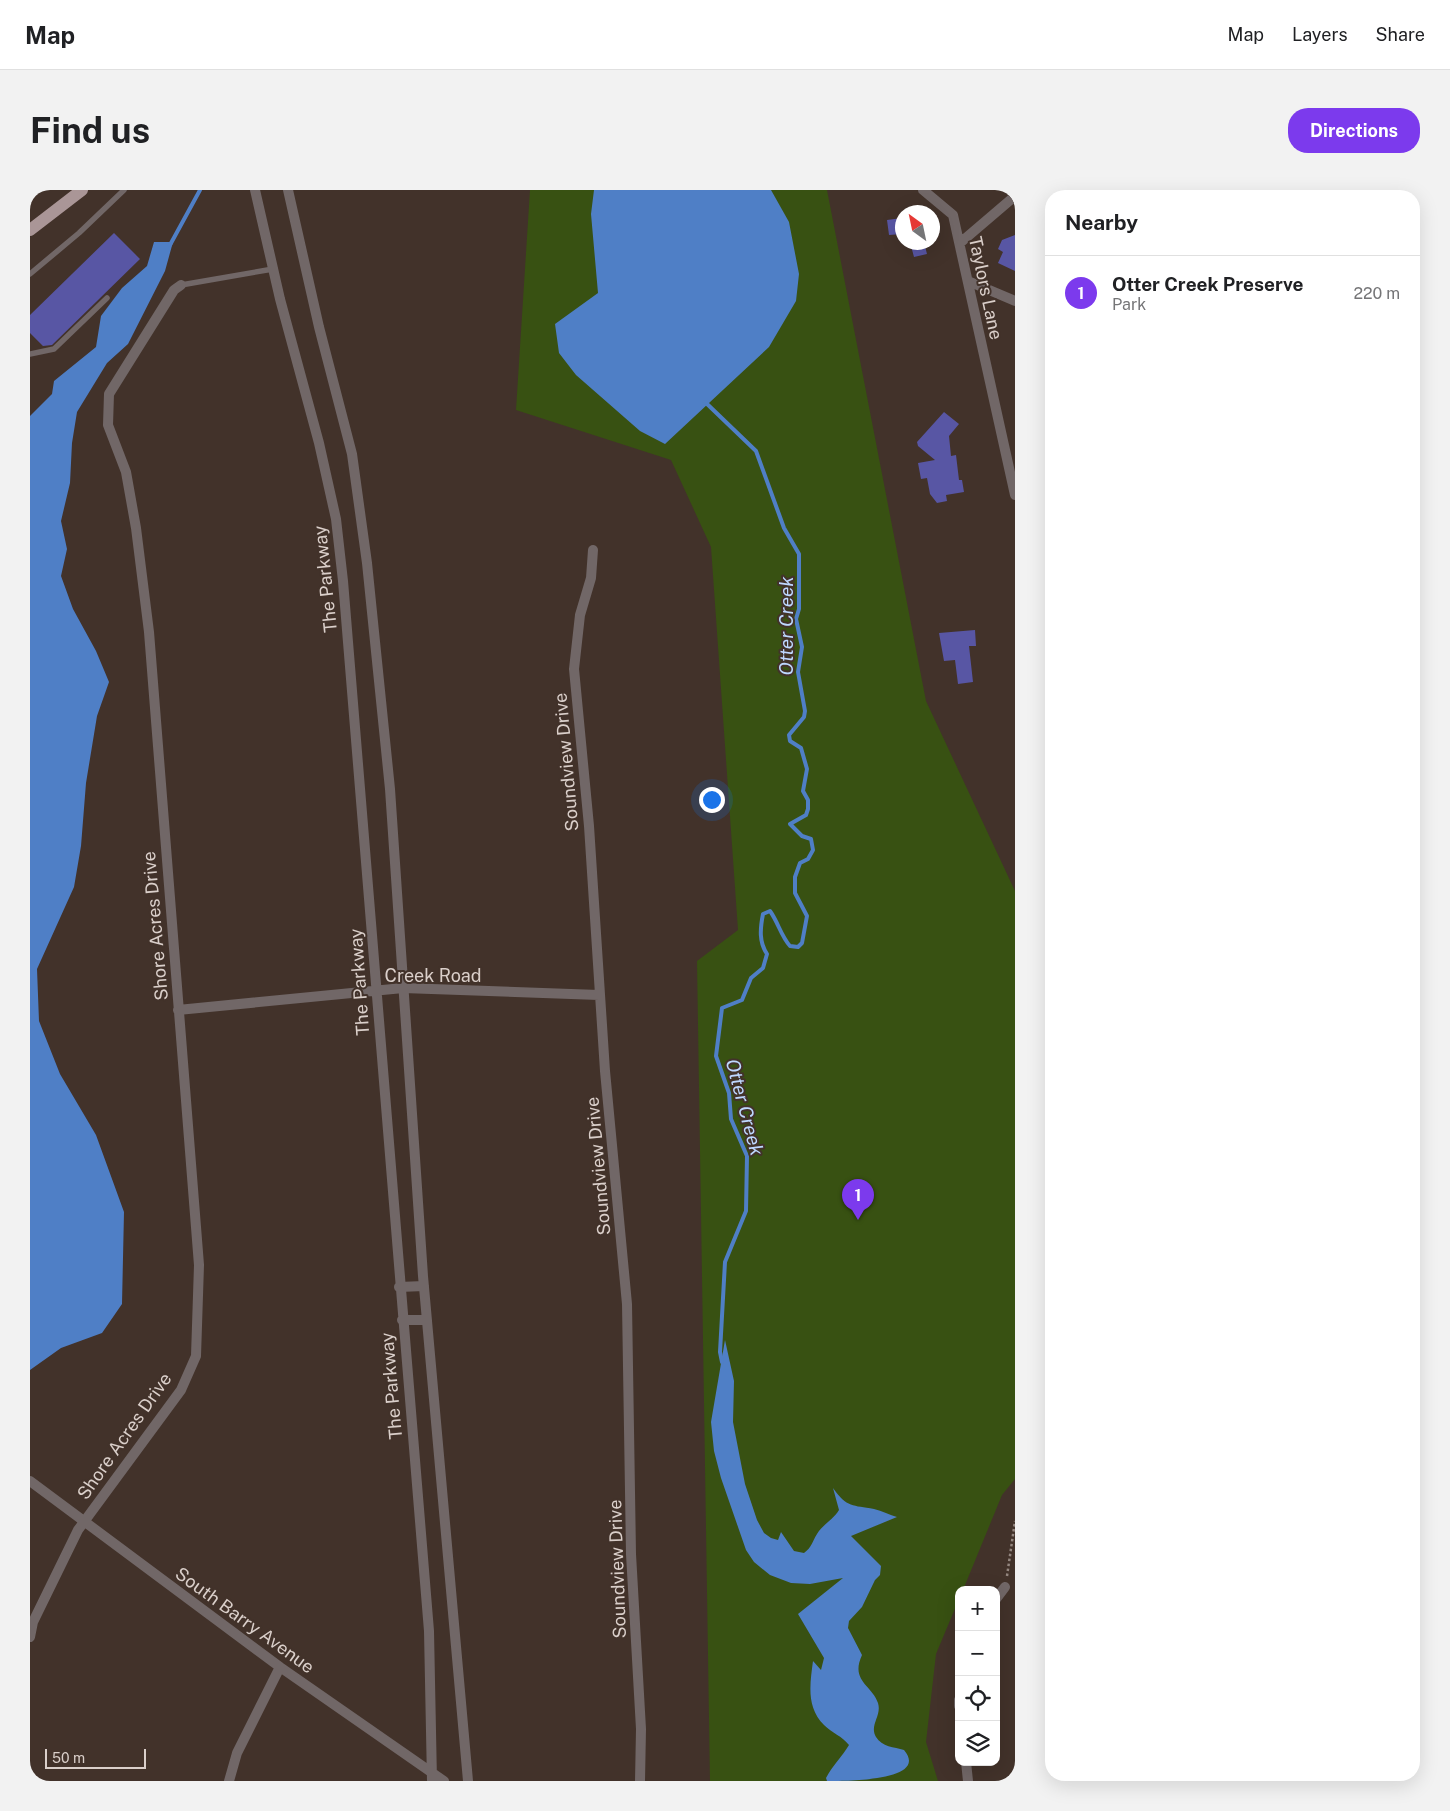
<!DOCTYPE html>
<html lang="en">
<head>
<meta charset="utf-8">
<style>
	body { margin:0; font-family:"Public Sans",sans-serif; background:#f2f2f2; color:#202124 }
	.controls { position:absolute; right:15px; bottom:15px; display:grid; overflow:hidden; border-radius:10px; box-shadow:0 5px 20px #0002 }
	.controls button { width:45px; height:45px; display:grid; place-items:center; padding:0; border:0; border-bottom:1px solid #e0e0e0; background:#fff; color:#202124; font:25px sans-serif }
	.compass { position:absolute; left:865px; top:15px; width:45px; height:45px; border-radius:50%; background:#fff; box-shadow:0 5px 20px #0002; rotate:327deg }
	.scale { position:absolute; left:15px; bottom:12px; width:101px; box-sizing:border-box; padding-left:5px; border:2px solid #dacfca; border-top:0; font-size:14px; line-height:18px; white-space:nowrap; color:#dacfca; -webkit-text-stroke:4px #42322a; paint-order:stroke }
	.you { position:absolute; left:681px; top:609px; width:18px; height:18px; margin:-12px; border:4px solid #fff; border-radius:50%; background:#1a73e8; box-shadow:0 0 0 8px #1a73e833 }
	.badge { display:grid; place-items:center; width:32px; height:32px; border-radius:50%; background:#7c3aed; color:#fff; font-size:16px; font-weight:700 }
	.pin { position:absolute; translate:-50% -41px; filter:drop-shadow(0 1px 2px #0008) }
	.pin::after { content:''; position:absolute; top:26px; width:18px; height:15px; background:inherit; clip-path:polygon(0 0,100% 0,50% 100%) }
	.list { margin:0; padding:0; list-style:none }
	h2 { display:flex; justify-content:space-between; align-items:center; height:65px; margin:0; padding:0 20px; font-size:21px }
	h2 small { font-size:16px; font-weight:400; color:#757577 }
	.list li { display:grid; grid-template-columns:32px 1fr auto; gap:15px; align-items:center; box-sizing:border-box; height:75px; padding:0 20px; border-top:1px solid #e0e0e0 }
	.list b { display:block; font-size:19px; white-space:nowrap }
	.list p { margin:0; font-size:16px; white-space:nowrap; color:#757577 }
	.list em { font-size:16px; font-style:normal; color:#757577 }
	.icon { flex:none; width:28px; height:28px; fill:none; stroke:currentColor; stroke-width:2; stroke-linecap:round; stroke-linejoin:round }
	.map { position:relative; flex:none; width:985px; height:1591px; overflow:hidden; border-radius:20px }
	header { display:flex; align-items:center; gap:30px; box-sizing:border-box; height:70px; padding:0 25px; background:#fff; border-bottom:1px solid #e0e0e0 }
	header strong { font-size:24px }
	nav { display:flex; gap:28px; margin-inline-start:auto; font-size:18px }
	.intro { display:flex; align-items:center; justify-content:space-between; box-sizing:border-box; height:120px; padding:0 30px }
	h1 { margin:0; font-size:35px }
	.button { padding:12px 22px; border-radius:20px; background:#7c3aed; color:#fff; font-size:18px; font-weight:700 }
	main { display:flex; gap:30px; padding:0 30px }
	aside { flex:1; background:#fff; border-radius:20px; box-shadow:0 5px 20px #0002 }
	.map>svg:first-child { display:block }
	.green { fill:#385112 }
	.water { fill:#4f7fc6 }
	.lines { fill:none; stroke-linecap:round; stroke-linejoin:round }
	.stream { stroke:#4f7fc6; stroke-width:4 }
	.building { fill:#5856a4 }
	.path { stroke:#948780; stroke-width:2.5; stroke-dasharray:2.5 2.5; stroke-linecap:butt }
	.service { stroke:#716767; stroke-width:5.5 }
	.minor { stroke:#716767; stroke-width:10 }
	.primary { stroke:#aa9697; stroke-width:12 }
	.labels { text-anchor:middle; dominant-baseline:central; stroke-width:4; stroke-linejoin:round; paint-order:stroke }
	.street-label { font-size:18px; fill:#dacfca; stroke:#42322a }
	.water-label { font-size:19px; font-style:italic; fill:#bed8ff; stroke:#42322a }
</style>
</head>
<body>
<header>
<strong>Map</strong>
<nav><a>Map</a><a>Layers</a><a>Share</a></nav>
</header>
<div class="intro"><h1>Find us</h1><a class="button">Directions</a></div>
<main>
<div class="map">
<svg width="985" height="1591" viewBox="0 0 985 1591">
	<rect width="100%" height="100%" fill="#42322a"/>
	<path class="green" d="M 500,0 L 797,0 L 896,511 L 985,701 L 985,1289 L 972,1305 L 933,1400 L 929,1400 L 929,1409 L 906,1464 L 896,1552 L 908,1591 L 680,1591 L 667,771 L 708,740 L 681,357 L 641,270 L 486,220 Z"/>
	<path class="water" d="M 564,0 L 741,0 L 759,32 L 769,84 L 766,111 L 739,157 L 635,254 L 610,241 L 546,185 L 529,163 L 525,134 L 568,103 L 561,24 Z
		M 124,52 L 143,52 L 135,81 L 98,154 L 77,173 L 47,222 L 42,253 L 40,293 L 31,331 L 37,359 L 31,386 L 43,419 L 66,461 L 79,492 L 67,526 L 56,593 L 51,656 L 44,697 L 7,779 L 9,831 L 30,884 L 66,945 L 94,1022 L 92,1114 L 72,1143 L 31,1158 L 0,1180 L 0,226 L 22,204 L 24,191 L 66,157 L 71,126 L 92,98 L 117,76 Z
		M 695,1150 L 704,1191 L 703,1232 L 715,1294 L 727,1330 L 734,1343 L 741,1348 L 748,1350 L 751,1342 L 764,1361 L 774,1363 C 782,1357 782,1352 787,1344 C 793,1334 802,1331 809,1320 L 803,1298 C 817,1318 823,1315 844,1319 C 852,1321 860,1325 867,1327 L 821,1346 L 851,1376 L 850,1385 L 845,1390 L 832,1417 L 819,1431 L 818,1438 L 832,1465 C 820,1491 842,1495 848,1513 C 852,1526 839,1535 846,1547 C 852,1557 864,1557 874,1560 C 900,1591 817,1591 797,1591 L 796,1588 C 802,1576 812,1567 819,1555 C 812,1546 802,1543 794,1535 C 776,1517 780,1494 783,1471 L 791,1480 L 794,1468 L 768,1424 L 813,1388 L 780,1394 L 761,1393 L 740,1385 L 724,1372 L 716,1360 L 691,1288 L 684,1261 L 681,1232 Z"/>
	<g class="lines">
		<path class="stream" d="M 140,55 L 170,0
			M 675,212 L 726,261 L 754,338 L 769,364 L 769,419 L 766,429 L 772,457 L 768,482 L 775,521 L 774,527 L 759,545 L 760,551 L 771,558 L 777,579 L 773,601 L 778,610 L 778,619 L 776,625 L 760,634 L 772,646 L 781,649 L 783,660 L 778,669 L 770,673 L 765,687 L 765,703 L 777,726 L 772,753 L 768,757 L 760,756 C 751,746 748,732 740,721 L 733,724 C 730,739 729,752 737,764 L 733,778 L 721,788 L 712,810 L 692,818 L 686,866 L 699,903 L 701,929 L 717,966 L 716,1021 L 695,1072 L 690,1162 L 692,1172"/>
	</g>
	<path class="building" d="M 872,28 L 872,44 L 859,45 L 857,30 Z
		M 84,43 L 110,69 L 22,155 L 13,156 L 0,143 L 0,125 Z
		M 985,45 L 985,81 L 968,73 L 973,62 L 968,59 L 972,50 Z
		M 880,52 L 894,52 L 897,64 L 884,67 Z
		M 914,222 L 929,234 L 919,246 L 921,266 L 926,265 L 929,290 L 932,290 L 934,302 L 916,305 L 917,311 L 907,313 L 900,304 L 897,288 L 891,289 L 888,273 L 905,270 L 888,256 L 887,252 Z
		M 945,440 L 946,456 L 939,456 L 943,492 L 928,494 L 925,470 L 914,471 L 909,443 Z"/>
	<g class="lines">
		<path class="path" d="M 977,1386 L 985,1331"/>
		<path class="service" d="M 0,84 L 49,43 L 94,0
			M 151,95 L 243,79
			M 0,164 L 24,159 L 77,108"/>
		<path class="minor" d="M 225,0 L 250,109 L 289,253 L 306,329 L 313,391 L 399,1441 L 402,1591
			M 258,0 L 289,137 L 322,264 L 337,373 L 360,599 L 393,1086 L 438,1591
			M 893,0 L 923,25 L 985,305
			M 930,53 L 985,6
			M 938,91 L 985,111
			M 563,360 L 561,388 L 550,425 L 544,479 L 559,636 L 575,881 L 597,1114 L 601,1364 L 611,1539 L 610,1591
			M 148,820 L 373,798 L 569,805
			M 369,1097 L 394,1096
			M 372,1130 L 397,1130
			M 0,1291 L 250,1477 L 414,1591
			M 966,1409 L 975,1397
			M 0,1447 L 3,1432 L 48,1340 L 151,1200 L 166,1166 L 169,1075 L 119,442 L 106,338 L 96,282 L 78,235 L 79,204 L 144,100 L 151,95
			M 929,1510 L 929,1516
			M 936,1572 L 938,1591
			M 199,1591 L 207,1563 L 250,1477"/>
		<path class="primary" d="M 0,40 L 52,0"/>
	</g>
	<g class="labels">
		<g class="street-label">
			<text transform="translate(956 98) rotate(78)">Taylors Lane</text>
			<text transform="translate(295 389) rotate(-96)">The Parkway</text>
			<text transform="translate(536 572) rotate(-95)">Soundview Drive</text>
			<text transform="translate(125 736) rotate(-95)">Shore Acres Drive</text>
			<text x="403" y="785">Creek Road</text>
			<text transform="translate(329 792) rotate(-94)">The Parkway</text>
			<text transform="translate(568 976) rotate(-95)">Soundview Drive</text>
			<text transform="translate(361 1196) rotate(-95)">The Parkway</text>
			<text transform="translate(94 1246) rotate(-55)">Shore Acres Drive</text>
			<text transform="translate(587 1379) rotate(-92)">Soundview Drive</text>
			<text transform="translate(215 1430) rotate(36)">South Barry Avenue</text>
		</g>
		<g class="water-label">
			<text transform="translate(756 436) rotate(-90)">Otter Creek</text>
			<text transform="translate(715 917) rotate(75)">Otter Creek</text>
		</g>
	</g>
</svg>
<div class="controls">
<button>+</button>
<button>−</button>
<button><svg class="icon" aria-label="locate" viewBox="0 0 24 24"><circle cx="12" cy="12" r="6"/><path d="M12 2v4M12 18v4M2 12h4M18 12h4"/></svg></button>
<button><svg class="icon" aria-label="layers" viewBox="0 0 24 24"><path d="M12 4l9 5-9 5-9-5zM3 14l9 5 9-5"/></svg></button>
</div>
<svg class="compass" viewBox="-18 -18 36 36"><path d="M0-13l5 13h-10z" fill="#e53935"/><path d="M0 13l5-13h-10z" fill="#757577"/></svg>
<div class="scale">50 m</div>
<div class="you"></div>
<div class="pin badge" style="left:828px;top:1030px">1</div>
</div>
<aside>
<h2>Nearby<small></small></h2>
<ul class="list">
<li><span class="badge">1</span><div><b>Otter Creek Preserve</b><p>Park</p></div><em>220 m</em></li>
</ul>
</aside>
</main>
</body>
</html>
